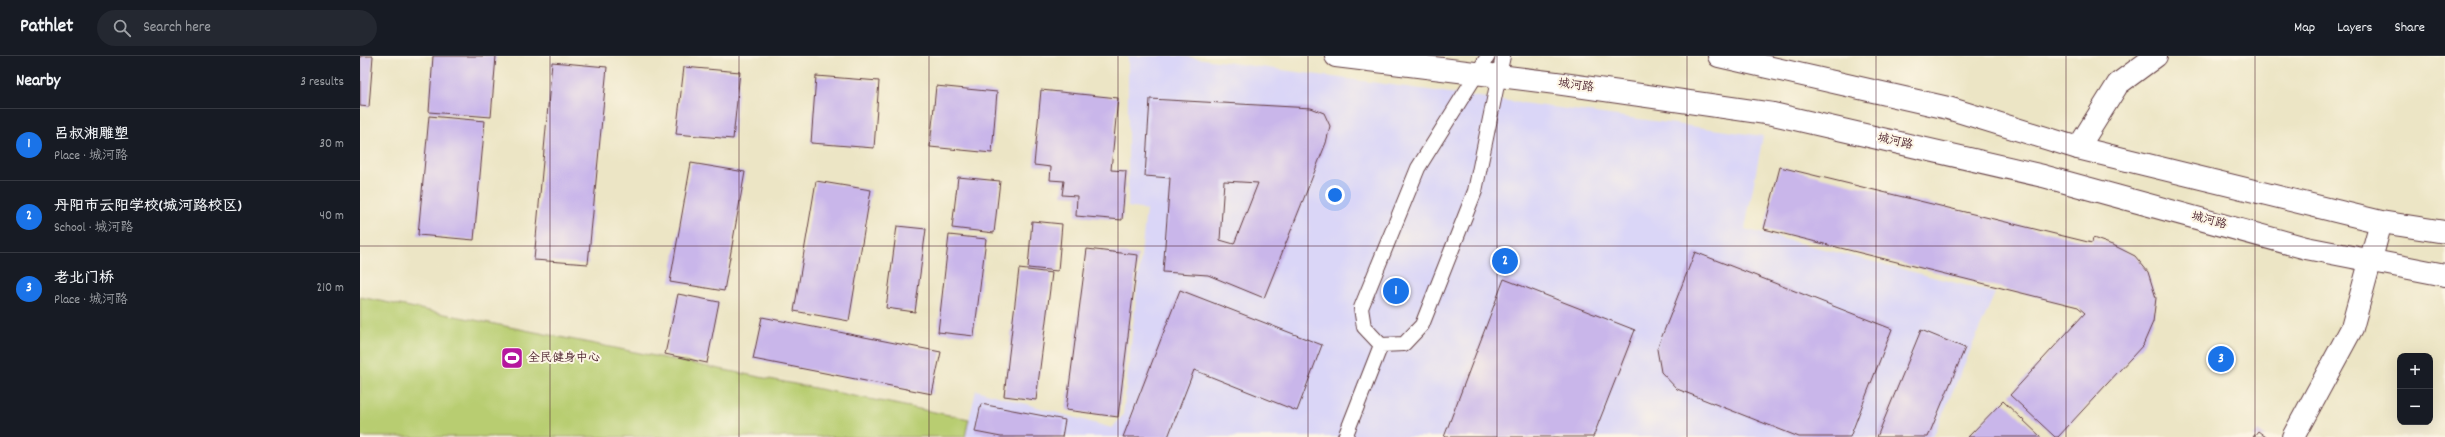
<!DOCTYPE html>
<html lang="en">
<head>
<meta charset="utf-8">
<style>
	body { margin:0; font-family:Dekko,"LXGW WenKai TC",sans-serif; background:#242831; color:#f1f3f6 }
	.controls { position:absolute; right:12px; bottom:12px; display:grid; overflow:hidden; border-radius:8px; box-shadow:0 4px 16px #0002 }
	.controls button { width:36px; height:36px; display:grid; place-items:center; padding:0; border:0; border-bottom:1px solid #363941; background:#171b24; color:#f1f3f6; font:20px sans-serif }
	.you { position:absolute; left:975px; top:139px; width:14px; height:14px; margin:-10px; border:3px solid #fff; border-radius:50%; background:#1a73e8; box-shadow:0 0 0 6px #1a73e833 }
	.badge { display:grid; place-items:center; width:26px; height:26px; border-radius:50%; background:#1a73e8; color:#fff; font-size:13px; font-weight:700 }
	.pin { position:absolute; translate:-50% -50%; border:2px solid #fff; box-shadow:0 1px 4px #0006 }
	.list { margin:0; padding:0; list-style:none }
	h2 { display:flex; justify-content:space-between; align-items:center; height:52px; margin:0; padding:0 16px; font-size:17px }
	h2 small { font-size:13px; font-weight:400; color:#9ea1a6 }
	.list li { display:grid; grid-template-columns:26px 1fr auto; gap:12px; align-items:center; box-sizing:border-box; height:72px; padding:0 16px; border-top:1px solid #363941 }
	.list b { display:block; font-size:15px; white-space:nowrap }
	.list p { margin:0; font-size:13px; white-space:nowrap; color:#9ea1a6 }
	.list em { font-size:13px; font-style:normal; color:#9ea1a6 }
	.icon { flex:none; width:22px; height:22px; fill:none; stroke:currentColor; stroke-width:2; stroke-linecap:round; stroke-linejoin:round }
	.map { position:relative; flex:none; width:2085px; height:381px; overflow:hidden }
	header { display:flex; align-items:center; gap:24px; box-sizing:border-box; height:56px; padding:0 20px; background:#171b24; border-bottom:1px solid #363941 }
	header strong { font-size:19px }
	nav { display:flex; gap:22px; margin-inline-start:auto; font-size:14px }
	.search { width:280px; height:36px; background:#242831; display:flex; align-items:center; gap:10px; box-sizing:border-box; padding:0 14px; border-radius:22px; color:#9ea1a6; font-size:15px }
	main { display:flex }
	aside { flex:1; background:#171b24 }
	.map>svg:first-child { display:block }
	.built { fill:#dad6f7 }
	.green { fill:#b8cd71; stroke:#81764e }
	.building { fill:#c9b6ea; fill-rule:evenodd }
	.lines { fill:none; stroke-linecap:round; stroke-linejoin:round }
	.lane-casing { stroke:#623d42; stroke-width:16 }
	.street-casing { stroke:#623d42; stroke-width:24 }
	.secondary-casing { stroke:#623d42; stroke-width:24 }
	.lane { stroke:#fff; stroke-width:14 }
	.street { stroke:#fff; stroke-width:22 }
	.secondary { stroke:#fff; stroke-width:22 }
	.grid { fill:none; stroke:#4a1f2b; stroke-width:1; stroke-opacity:0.55 }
	.labels { text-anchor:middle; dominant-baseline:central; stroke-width:4; stroke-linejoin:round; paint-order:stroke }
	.street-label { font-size:12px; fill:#4a1f2b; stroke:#fcf5e5 }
	.poi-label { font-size:12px; fill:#4a1f2b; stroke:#fcf5e5; text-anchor:start }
</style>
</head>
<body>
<header>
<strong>Pathlet</strong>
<div class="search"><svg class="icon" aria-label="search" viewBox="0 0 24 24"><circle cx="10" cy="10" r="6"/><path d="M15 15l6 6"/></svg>Search here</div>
<nav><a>Map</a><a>Layers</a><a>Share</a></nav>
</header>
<main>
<aside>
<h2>Nearby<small>3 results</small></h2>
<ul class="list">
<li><span class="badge">1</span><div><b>吕叔湘雕塑</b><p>Place · 城河路</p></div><em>30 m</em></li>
<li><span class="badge">2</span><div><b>丹阳市云阳学校(城河路校区)</b><p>School · 城河路</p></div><em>40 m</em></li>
<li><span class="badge">3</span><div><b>老北门桥</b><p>Place · 城河路</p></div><em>210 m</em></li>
</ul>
</aside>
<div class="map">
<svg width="2085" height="381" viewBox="0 0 2085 381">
	<rect width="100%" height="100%" fill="#fcf5e5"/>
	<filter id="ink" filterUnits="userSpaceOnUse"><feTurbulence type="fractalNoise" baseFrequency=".025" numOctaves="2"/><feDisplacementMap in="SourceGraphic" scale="8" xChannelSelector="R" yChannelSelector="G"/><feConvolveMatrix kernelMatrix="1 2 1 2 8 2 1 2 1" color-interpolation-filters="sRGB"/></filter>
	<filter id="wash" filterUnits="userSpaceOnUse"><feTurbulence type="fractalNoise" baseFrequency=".012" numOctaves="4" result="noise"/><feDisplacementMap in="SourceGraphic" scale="16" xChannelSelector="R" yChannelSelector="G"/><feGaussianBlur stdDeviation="0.9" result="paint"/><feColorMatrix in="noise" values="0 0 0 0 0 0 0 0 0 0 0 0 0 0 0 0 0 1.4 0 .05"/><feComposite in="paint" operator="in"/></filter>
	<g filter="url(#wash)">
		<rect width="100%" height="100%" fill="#ece5c5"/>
		<path class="built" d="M 768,0 L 821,0 L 1403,80 L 1385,173 L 1635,237 L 1573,381 L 605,381 L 616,334 L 752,372 L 763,359 L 786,154 L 768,151 Z"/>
		<path class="green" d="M 0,241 L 609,363 L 605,381 L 0,381 Z"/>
		<g id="blocks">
			<path class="building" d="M 0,0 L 13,0 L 9,51 L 0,50 Z
				M 73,0 L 136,0 L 131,61 L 69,56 Z
				M 192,6 L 247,11 L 228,208 L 174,204 Z
				M 324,11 L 380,16 L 373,83 L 316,78 Z
				M 456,20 L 519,25 L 514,92 L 451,87 Z
				M 576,30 L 637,36 L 632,97 L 570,91 Z
				M 681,34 L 758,42 L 751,114 L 766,115 L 762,164 L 716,160 L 717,140 L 702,139 L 704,125 L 690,124 L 691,111 L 674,109 Z
				M 790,43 L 951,52 L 964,57 L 970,70 L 966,87 L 904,242 L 848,219 L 803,216 L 810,122 L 785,120 ZM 864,125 L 898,127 L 874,188 L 860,184 Z
				M 69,60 L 125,65 L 114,184 L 58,179 Z
				M 331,107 L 385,116 L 364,235 L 310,226 Z
				M 1420,111 L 1732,187 L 1733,182 L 1755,190 L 1775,200 L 1788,216 L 1796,242 L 1793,266 L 1783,289 L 1698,381 L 1695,381 L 1650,339 L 1725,257 L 1718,251 L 1404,173 Z
				M 598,121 L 640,125 L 634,177 L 592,172 Z
				M 456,125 L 511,134 L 489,265 L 434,255 Z
				M 672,165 L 702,168 L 698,215 L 668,212 Z
				M 537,170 L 566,173 L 555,256 L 526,252 Z
				M 589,179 L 626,183 L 614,280 L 578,276 Z
				M 727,193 L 778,199 L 758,361 L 706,354 Z
				M 1335,196 L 1532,273 L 1490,381 L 1439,381 L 1317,333 L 1301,316 L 1297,293 Z
				M 659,213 L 692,217 L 676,344 L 644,340 Z
				M 1144,223 L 1275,274 L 1233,381 L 1084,381 Z
				M 820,234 L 962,289 L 937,355 L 834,314 L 808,381 L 763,381 Z
				M 318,238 L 359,246 L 347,307 L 305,298 Z
				M 402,261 L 581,296 L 572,338 L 393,303 Z
				M 1561,274 L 1605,292 L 1568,381 L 1517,381 Z
				M 1643,345 L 1681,381 L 1608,381 Z
				M 621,348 L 705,364 L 702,381 L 641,381 L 615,376 Z
				M 1898,375 L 1906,381 L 1893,381 Z"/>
		</g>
	</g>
	<g filter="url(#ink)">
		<use href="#blocks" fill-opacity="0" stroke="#623d42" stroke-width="1"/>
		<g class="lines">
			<g class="lane-casing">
				<path id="lane" d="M 1128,0 L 1058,112 L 1001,252 L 1004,271 L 1021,289 L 1044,288 L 1062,269 L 1115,135 L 1143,0
					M 985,381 L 1021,289"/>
			</g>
			<g class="street-casing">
				<path id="street" d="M 1718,92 L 1758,28 L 1796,0
					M 1933,381 L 1992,272 L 2021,166"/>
			</g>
			<g class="secondary-casing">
				<path id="secondary" d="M 976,0 L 1196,27 L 1413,58 L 1683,120 L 1946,192 L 2085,219
					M 1359,0 L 1588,52 L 1718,92 L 2021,166 L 2085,176"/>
			</g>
			<use href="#lane" class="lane"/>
			<use href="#street" class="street"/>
			<use href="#secondary" class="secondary"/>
		</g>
	</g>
	<path class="grid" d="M 190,0 L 190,381M 379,0 L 379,381M 569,0 L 569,381M 758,0 L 758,381M 948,0 L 948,381M 1137,0 L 1137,381M 1327,0 L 1327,381M 1516,0 L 1516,381M 1706,0 L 1706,381M 1895,0 L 1895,381M 0,190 L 2085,190"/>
	<defs>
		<g id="stadium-square" transform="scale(1.15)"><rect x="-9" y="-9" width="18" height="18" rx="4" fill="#b5179e" stroke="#fcf5e5"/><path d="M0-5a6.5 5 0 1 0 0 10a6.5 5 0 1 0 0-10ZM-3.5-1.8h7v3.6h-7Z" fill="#fff"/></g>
	</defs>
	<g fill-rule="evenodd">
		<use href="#stadium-square" x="152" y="302"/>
	</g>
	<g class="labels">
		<g class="street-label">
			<text transform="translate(1216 30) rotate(8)">城河路</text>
			<text transform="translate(1535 86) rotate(13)">城河路</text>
			<text transform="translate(1849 165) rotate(15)">城河路</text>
		</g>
		<g class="poi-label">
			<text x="168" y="302">全民健身中心</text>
		</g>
	</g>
</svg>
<div class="controls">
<button>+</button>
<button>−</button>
</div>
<div class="you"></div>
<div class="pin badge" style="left:1036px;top:235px">1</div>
<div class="pin badge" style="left:1145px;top:205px">2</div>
<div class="pin badge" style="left:1861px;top:303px">3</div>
</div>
</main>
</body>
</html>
